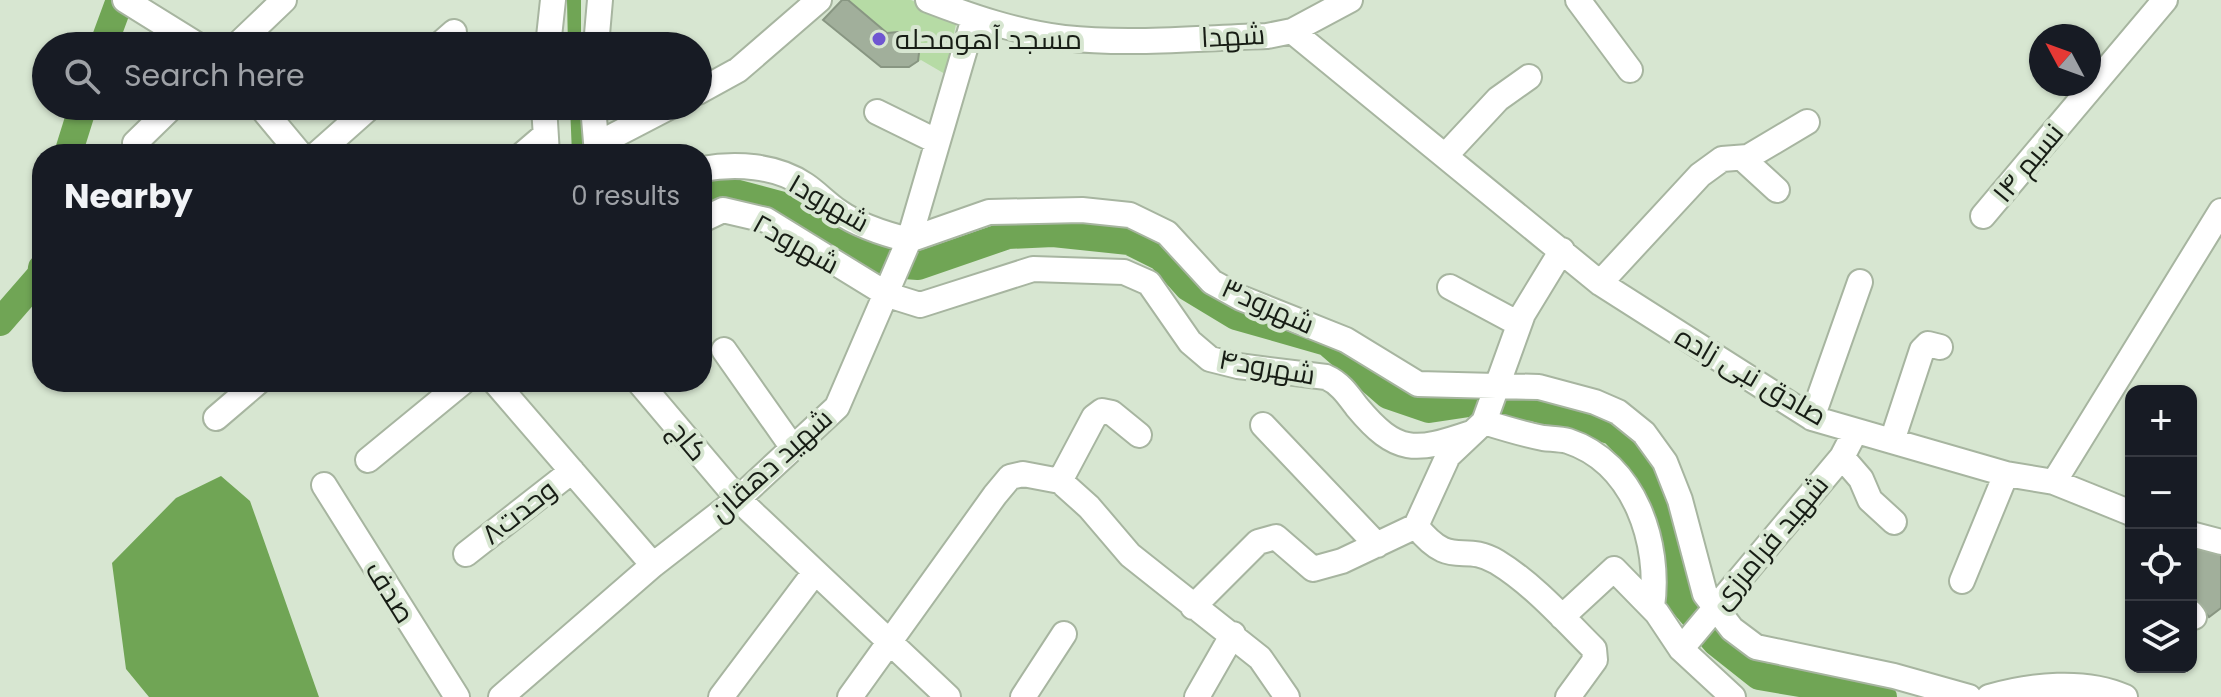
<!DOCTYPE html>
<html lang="en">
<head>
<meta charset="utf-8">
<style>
	body { margin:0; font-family:Poppins,Cairo,sans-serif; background:#242831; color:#f1f3f6 }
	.controls { position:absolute; right:24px; bottom:24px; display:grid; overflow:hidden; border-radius:16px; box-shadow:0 2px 6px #0004 }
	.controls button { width:72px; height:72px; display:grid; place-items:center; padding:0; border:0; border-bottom:2px solid #363941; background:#171b24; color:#f1f3f6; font:40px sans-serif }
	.compass { position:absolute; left:2029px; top:24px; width:72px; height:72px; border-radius:50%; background:#171b24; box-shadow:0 2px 6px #0004; rotate:311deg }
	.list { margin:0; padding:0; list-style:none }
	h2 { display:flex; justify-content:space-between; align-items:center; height:104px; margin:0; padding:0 32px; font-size:34px }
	h2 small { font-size:26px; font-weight:400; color:#9ea1a6 }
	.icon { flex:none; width:44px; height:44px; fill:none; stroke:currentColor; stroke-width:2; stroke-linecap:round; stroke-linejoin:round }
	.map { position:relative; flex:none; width:2221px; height:697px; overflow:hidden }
	.search { position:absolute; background:#171b24; box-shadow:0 2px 6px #0004; left:32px; top:32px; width:680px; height:88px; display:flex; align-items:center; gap:20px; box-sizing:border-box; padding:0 28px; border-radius:44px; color:#9ea1a6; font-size:30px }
	.panel { position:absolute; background:#171b24; box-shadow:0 2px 6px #0004; left:32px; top:144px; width:680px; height:248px; border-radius:32px }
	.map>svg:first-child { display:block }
	.green { fill:#b6dba5 }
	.water { fill:#70a555 }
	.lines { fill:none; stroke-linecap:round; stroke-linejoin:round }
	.river { stroke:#70a555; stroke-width:28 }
	.building { fill:#a1af9b; stroke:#889682; stroke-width:2 }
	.minor-casing { stroke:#a7b5a0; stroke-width:28 }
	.minor { stroke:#fff; stroke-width:24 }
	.poi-dot { fill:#6f57d1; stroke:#d7e6d1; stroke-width:3 }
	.labels { text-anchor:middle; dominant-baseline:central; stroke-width:8; stroke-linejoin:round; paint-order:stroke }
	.street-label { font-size:28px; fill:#171d15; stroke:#d7e6d1 }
	.poi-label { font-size:28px; fill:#171d15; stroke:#d7e6d1; text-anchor:start }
</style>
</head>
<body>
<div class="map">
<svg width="2221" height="697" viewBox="0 0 2221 697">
	<rect width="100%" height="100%" fill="#d7e6d1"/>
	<path class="green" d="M 842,0 L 911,0 L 957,20 L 945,74 L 921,60 L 909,67 L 881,67 L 823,20 Z"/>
	<path class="water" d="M 567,0 L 581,0 L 581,46 L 568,46 Z
		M 570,106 L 581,106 L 587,154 L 572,154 Z
		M 221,476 L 250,501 L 319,697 L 149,697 L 126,669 L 112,563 L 176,498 Z"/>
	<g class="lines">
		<path class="river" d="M 103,46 L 120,0
			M 68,154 L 83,106
			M 702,193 L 712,187 L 791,208 L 890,264 L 918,266 L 1008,235 L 1053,233 L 1129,241 L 1161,257 L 1188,287 L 1236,316 L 1327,342 L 1388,395 L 1429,409 L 1469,403 L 1533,407 L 1613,431 L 1637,456 L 1656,499 L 1675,554 L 1677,596 L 1716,642 L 1759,676 L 1883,697
			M 0,322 L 41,275 L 42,268"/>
	</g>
	<path class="building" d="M 842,0 L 848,0 L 887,33 L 898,32 L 920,45 L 918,61 L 909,67 L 881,67 L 823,20 Z
		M 2191,547 L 2221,554 L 2221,608 L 2209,617 L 2191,595 Z"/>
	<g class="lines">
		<g class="minor-casing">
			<path id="minor" d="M 125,0 L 199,46
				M 928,0 C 972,17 1016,32 1064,38 C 1130,45 1201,38 1267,36 L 1292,31 L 1350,0
				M 1578,0 L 1630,70
				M 1292,31 L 1600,283 L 1812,418 L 2006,474 L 2054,482 L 2131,513
				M 236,46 L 284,0
				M 438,46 L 454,32
				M 548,46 L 553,0
				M 596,46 L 600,0
				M 698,92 L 738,70 L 819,0
				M 260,106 L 300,154
				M 544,106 L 547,154
				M 593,106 L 597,154
				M 877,112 L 936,141
				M 135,143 L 173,106
				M 596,145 L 671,106
				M 317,154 L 371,106
				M 523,154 L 544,136
				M 1445,156 L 1498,99 L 1529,77
				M 1742,158 L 1777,190
				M 702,169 C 735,163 776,165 805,185 C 817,193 827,204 839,212 C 859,226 885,234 909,240
				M 1983,216 L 2165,0
				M 702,220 L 723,210 L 766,220 L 888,295 L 920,305 L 1033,269 L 1124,272 L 1149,283 L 1190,342 L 1210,359 L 1238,366 L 1326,377 C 1340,383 1348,395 1357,407 C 1397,455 1415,452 1471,433
				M 909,240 L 989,212 L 1082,210 L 1130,215 L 1167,233 L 1212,282 L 1241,298 L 1346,340 L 1418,384 L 1539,387 L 1595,402 L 1618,412 L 1644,433 L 1665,462 L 1680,500 L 1705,594 L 1732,629 L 1756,647 L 1894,676 L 1969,697
				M 1600,283 L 1700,175 L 1722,159 L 1748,157 L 1807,122
				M 1450,287 L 1519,324
				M 724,350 L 793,448
				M 495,382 L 653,565
				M 639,382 L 738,499 L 948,697
				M 216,418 L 258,382
				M 1812,418 L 1860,282
				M 1484,422 C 1503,428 1523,434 1543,438 C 1551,439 1560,439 1568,441 C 1635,463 1661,544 1652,607
				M 1263,425 L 1377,545
				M 1892,441 L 1922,350 L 1928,344 L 1940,347
				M 1842,457 L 1861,479 L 1870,500 L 1894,522
				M 368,460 L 463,382
				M 1060,481 L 1094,417 L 1102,411 L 1112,413 L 1139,435
				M 2054,482 L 2221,211
				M 324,485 L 457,697
				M 1416,526 C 1452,571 1462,541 1497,562 C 1533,584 1564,619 1594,649 L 1595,660 L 1568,697
				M 2191,534 L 2221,542
				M 466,554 L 572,471
				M 1962,581 L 2006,474
				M 1193,607 L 1258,542 L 1276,537 L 1313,569 L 1342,561 L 1416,526 L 1448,456 L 1484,422 L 1523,314 L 1562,250
				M 2191,613 L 2194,617
				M 1562,617 L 1614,569 L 1657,613 L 1681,649 L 1733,697
				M 1681,649 L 1842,457 L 1855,432
				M 501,697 L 653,565 L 738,499 L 837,407 L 909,240 L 974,18
				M 721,697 L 815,572
				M 850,697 L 995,495 L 1010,477 L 1023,474 L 1060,481 L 1089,507 L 1130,555 L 1260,658 L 1287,697
				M 1023,697 L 1064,634
				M 1197,697 L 1233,634
				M 1989,697 C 2030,685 2085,679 2125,697"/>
		</g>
		<use href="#minor" class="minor"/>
	</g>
	<circle class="poi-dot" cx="879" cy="39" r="8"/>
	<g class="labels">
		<g class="street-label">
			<text transform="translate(1233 36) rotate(-3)">شهدا</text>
			<text transform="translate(2028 163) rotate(-50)">نسیم ۱۴</text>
			<text transform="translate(829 203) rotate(30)">شهرود۱</text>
			<text transform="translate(796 244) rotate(29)">شهرود۲</text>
			<text transform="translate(1268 306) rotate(24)">شهرود۳</text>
			<text transform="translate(1267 367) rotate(10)">شهرود۴</text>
			<text transform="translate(1751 376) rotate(30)">صادق نبی زاده</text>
			<text transform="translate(688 441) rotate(50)">کاج</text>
			<text transform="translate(771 465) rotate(-42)">شهید دهقان</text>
			<text transform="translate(519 512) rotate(-38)">وحدت۸</text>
			<text transform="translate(1770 542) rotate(-50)">شهید فرامرزی</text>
			<text transform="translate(390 592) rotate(58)">صدف</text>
		</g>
		<g class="poi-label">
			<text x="895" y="39">مسجد آهومحله</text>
		</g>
	</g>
</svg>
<div class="controls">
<button>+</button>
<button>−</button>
<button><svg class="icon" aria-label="locate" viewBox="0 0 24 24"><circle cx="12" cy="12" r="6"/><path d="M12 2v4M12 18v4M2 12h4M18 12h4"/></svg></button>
<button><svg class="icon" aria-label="layers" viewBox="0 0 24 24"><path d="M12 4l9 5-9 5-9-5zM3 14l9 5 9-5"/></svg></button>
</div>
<svg class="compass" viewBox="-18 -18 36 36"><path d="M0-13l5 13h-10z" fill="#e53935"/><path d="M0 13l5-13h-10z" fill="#9ea1a6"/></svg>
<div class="search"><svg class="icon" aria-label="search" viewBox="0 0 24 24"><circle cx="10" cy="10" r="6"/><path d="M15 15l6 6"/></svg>Search here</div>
<section class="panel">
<h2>Nearby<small>0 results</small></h2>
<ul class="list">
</ul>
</section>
</div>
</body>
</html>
